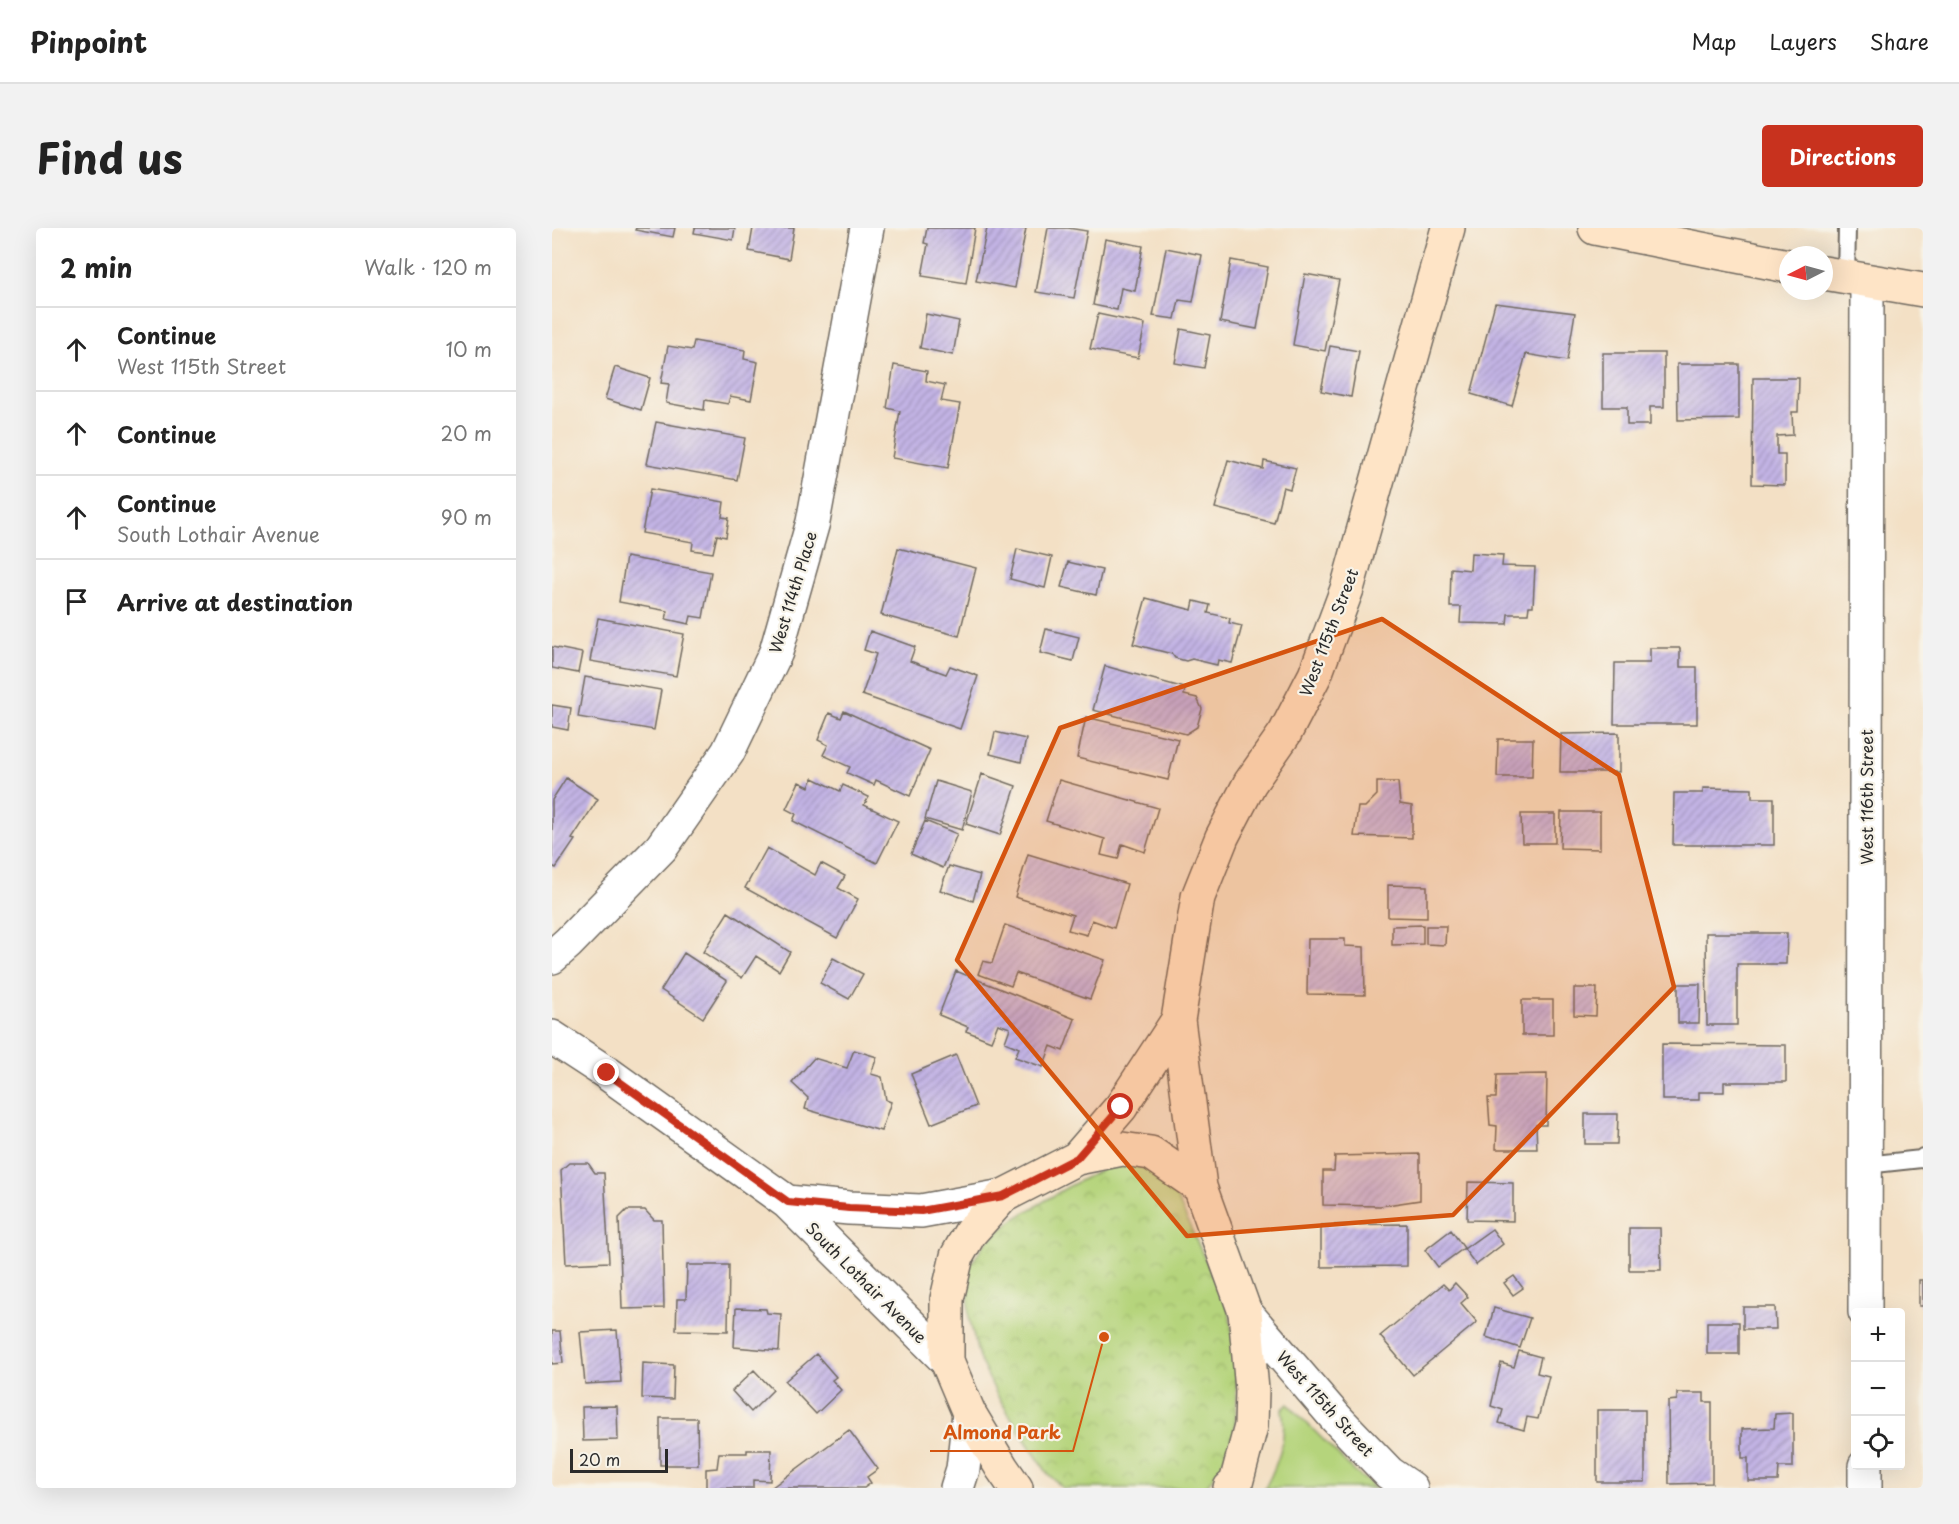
<!DOCTYPE html>
<html lang="en">
<head>
<meta charset="utf-8">
<style>
	body { margin:0; font-family:"Playpen Sans",sans-serif; background:#f2f2f2; color:#222 }
	.controls { position:absolute; right:18px; bottom:18px; display:grid; overflow:hidden; border-radius:6px; box-shadow:0 6px 24px #0002 }
	.controls button { width:54px; height:54px; display:grid; place-items:center; padding:0; border:0; border-bottom:2px solid #e0e0e0; background:#fff; color:#222; font:30px sans-serif }
	.compass { position:absolute; left:1227px; top:18px; width:54px; height:54px; border-radius:50%; background:#fff; box-shadow:0 6px 24px #0002; rotate:264deg }
	.scale { position:absolute; left:18px; bottom:15px; width:98px; box-sizing:border-box; padding-left:6px; border:3px solid #2b2b2b; border-top:0; font-size:16px; line-height:21px; white-space:nowrap; color:#2b2b2b; -webkit-text-stroke:4px #f7f3e8; paint-order:stroke }
	.stop { position:absolute; width:18px; height:18px; margin:-14px; border:4px solid #c8321e; border-radius:50%; background:#fff }
	.stop.end { background:#c8321e; border-color:#fff; box-shadow:0 2px 6px #0008 }
	.list { margin:0; padding:0; list-style:none }
	h2 { display:flex; justify-content:space-between; align-items:center; height:78px; margin:0; padding:0 24px; font-size:26px }
	h2 small { font-size:20px; font-weight:400; color:#767676 }
	.list li { display:grid; grid-template-columns:39px 1fr auto; gap:18px; align-items:center; box-sizing:border-box; height:84px; padding:0 24px; border-top:2px solid #e0e0e0 }
	.list b { display:block; font-size:22px; white-space:nowrap }
	.list p { margin:0; font-size:20px; white-space:nowrap; color:#767676 }
	.list em { font-size:20px; font-style:normal; color:#767676 }
	.icon { flex:none; width:33px; height:33px; fill:none; stroke:currentColor; stroke-width:2; stroke-linecap:round; stroke-linejoin:round }
	.map { position:relative; flex:none; width:1371px; height:1260px; overflow:hidden; border-radius:6px }
	header { display:flex; align-items:center; gap:36px; box-sizing:border-box; height:84px; padding:0 30px; background:#fff; border-bottom:2px solid #e0e0e0 }
	header strong { font-size:28px }
	nav { display:flex; gap:33px; margin-inline-start:auto; font-size:21px }
	.intro { display:flex; align-items:center; justify-content:space-between; box-sizing:border-box; height:144px; padding:0 36px }
	h1 { margin:0; font-size:42px }
	.button { padding:15px 27px; border-radius:6px; background:#c8321e; color:#fff; font-size:21px; font-weight:700 }
	main { display:flex; gap:36px; padding:0 36px }
	aside { flex:1; background:#fff; border-radius:6px; box-shadow:0 6px 24px #0002 }
	.map>svg:first-child { display:block }
	.grass { fill:#b5d47b; stroke:#708053; stroke-width:1.5 }
	.park { fill:url(#park-crowns); stroke:#708053; stroke-width:1.5 }
	.building { fill:url(#building-hatch) }
	.lines { fill:none; stroke-linecap:round; stroke-linejoin:round }
	.lane-casing { stroke:#716a61; stroke-width:20 }
	.street-casing { stroke:#716a61; stroke-width:36 }
	.secondary-casing { stroke:#716a61; stroke-width:36 }
	.lane { stroke:#fff; stroke-width:16 }
	.street { stroke:#fff; stroke-width:33 }
	.secondary { stroke:#fee4c6; stroke-width:33 }
	.route { stroke:#c8321e; stroke-width:8 }
	.marked { fill:#d5540f; fill-opacity:0.2; stroke:#d5540f; stroke-width:4.5; stroke-linejoin:round }
	.labels { text-anchor:middle; dominant-baseline:central; stroke-width:4.5; stroke-linejoin:round; paint-order:stroke }
	.street-label { font-size:16px; fill:#2b2b2b; stroke:#f7f3e8 }
	.leader { fill:none; stroke:#d5540f; stroke-width:2 }
	.callout-dot { fill:#d5540f; stroke:#f7f3e8; stroke-width:2 }
	.callout-label { font-size:18px; text-anchor:middle; font-weight:bold; fill:#d5540f; stroke:#f7f3e8; stroke-width:4.5; stroke-linejoin:round; paint-order:stroke }
</style>
</head>
<body>
<header>
<strong>Pinpoint</strong>
<nav><a>Map</a><a>Layers</a><a>Share</a></nav>
</header>
<div class="intro"><h1>Find us</h1><a class="button">Directions</a></div>
<main>
<aside>
<h2>2 min<small>Walk · 120 m</small></h2>
<ul class="list">
<li><svg class="icon" aria-label="ahead" viewBox="0 0 24 24"><path d="M12 20V5M6 11l6-6 6 6"/></svg><div><b>Continue</b><p>West 115th Street</p></div><em>10 m</em></li>
<li><svg class="icon" aria-label="ahead" viewBox="0 0 24 24"><path d="M12 20V5M6 11l6-6 6 6"/></svg><div><b>Continue</b></div><em>20 m</em></li>
<li><svg class="icon" aria-label="ahead" viewBox="0 0 24 24"><path d="M12 20V5M6 11l6-6 6 6"/></svg><div><b>Continue</b><p>South Lothair Avenue</p></div><em>90 m</em></li>
<li><svg class="icon" aria-label="arrive" viewBox="0 0 24 24"><path d="M6 21V4h12l-3 4 3 4H6"/></svg><div><b>Arrive at destination</b></div></li>
</ul>
</aside>
<div class="map">
<svg width="1371" height="1260" viewBox="0 0 1371 1260">
	<defs>
		<pattern id="park-crowns" width="20" height="18" patternUnits="userSpaceOnUse" patternTransform="scale(1.5)"><rect width="20" height="18" fill="#b5d47b"/><path d="M2 6a3 3 0 1 1 6 0M12 15a3 3 0 1 1 6 0" fill="none" stroke="#9cb66a"/></pattern>
		<pattern id="building-hatch" width="6" height="6" patternUnits="userSpaceOnUse" patternTransform="scale(1.5)"><rect width="6" height="6" fill="#c3b4e5"/><path d="M-1 1l2-2M0 6l6-6M5 7l2-2" fill="none" stroke="#9f93ba"/></pattern>
	</defs>
	<rect width="100%" height="100%" fill="#f7f3e8"/>
	<filter id="ink" filterUnits="userSpaceOnUse"><feTurbulence type="fractalNoise" baseFrequency=".0167" numOctaves="2"/><feDisplacementMap in="SourceGraphic" scale="12" xChannelSelector="R" yChannelSelector="G"/><feConvolveMatrix kernelMatrix="1 2 1 2 8 2 1 2 1" color-interpolation-filters="sRGB"/></filter>
	<filter id="wash" filterUnits="userSpaceOnUse"><feTurbulence type="fractalNoise" baseFrequency=".008" numOctaves="4" result="noise"/><feDisplacementMap in="SourceGraphic" scale="24" xChannelSelector="R" yChannelSelector="G"/><feGaussianBlur stdDeviation="1.35" result="paint"/><feColorMatrix in="noise" values="0 0 0 0 0 0 0 0 0 0 0 0 0 0 0 0 0 1.4 0 .05"/><feComposite in="paint" operator="in"/></filter>
	<g filter="url(#wash)">
		<rect width="100%" height="100%" fill="#f3e0c5"/>
		<path class="grass" d="M 736,1176 L 803,1244 L 824,1260 L 713,1260 C 726,1236 736,1209 730,1182 Z"/>
		<path class="park" d="M 570,931 L 615,948 L 677,1084 L 685,1134 L 683,1205 L 670,1237 L 653,1260 L 511,1260 L 496,1246 L 470,1207 L 445,1167 L 427,1130 L 417,1089 L 416,1040 L 434,1014 L 464,990 L 514,960 Z"/>
		<g id="blocks">
			<path class="building" d="M 84,0 L 123,0 L 121,9 L 83,2 Z
				M 143,0 L 183,0 L 181,12 L 142,5 Z
				M 201,0 L 242,0 L 237,31 L 197,23 Z
				M 375,0 L 423,0 L 414,55 L 370,48 L 376,16 L 372,15 Z
				M 435,0 L 474,0 L 463,60 L 424,53 Z
				M 496,0 L 516,0 L 535,3 L 522,70 L 484,64 Z
				M 553,11 L 591,18 L 583,63 L 569,60 L 565,82 L 541,77 Z
				M 614,20 L 650,27 L 641,74 L 627,72 L 623,91 L 601,88 Z
				M 679,32 L 716,39 L 705,101 L 668,94 Z
				M 753,46 L 787,52 L 773,123 L 741,117 Z
				M 943,75 L 1023,85 L 1015,133 L 974,126 L 960,178 L 919,166 Z
				M 374,86 L 407,93 L 401,127 L 368,120 Z
				M 546,86 L 593,96 L 586,130 L 538,121 Z
				M 629,101 L 658,107 L 652,140 L 623,135 Z
				M 142,113 L 193,122 L 192,131 L 206,134 L 199,172 L 178,168 L 176,176 L 153,172 L 152,182 L 114,175 L 117,156 L 109,155 L 116,118 L 140,122 Z
				M 778,118 L 807,123 L 799,169 L 769,163 Z
				M 1051,125 L 1112,125 L 1112,179 L 1098,179 L 1098,197 L 1075,197 L 1075,179 L 1051,179 Z
				M 1125,136 L 1187,136 L 1187,191 L 1126,192 Z
				M 342,137 L 375,143 L 374,153 L 393,157 L 389,173 L 408,176 L 396,240 L 340,230 L 348,183 L 335,180 Z
				M 63,139 L 98,150 L 89,182 L 53,171 Z
				M 1201,150 L 1247,150 L 1246,184 L 1240,184 L 1241,207 L 1225,208 L 1225,226 L 1233,226 L 1233,257 L 1200,256 Z
				M 104,194 L 193,210 L 185,252 L 95,236 Z
				M 676,232 L 711,241 L 712,233 L 744,240 L 738,261 L 731,259 L 722,295 L 663,280 Z
				M 98,261 L 172,274 L 170,289 L 177,290 L 174,309 L 165,307 L 161,325 L 140,322 L 141,314 L 90,305 Z
				M 346,320 L 424,340 L 407,408 L 329,387 Z
				M 465,321 L 500,329 L 493,360 L 458,351 Z
				M 919,325 L 951,327 L 950,338 L 983,339 L 981,378 L 977,378 L 976,386 L 956,386 L 955,396 L 908,395 L 909,379 L 898,379 L 899,340 L 918,342 Z
				M 74,329 L 159,344 L 151,390 L 139,388 L 137,396 L 114,391 L 116,383 L 67,374 Z
				M 516,334 L 550,342 L 544,367 L 509,359 Z
				M 594,370 L 640,382 L 642,373 L 658,377 L 656,385 L 678,390 L 677,395 L 690,398 L 680,435 L 666,432 L 665,437 L 640,431 L 634,433 L 623,430 L 620,426 L 581,416 Z
				M 46,390 L 132,406 L 124,448 L 38,433 Z
				M 494,401 L 527,409 L 521,433 L 488,425 Z
				M 318,403 L 363,419 L 358,433 L 394,446 L 398,438 L 426,448 L 408,501 L 310,467 L 324,426 L 312,422 Z
				M 0,419 L 30,425 L 26,445 L 0,440 Z
				M 1098,420 L 1128,420 L 1128,439 L 1145,439 L 1145,496 L 1062,496 L 1063,435 L 1098,435 Z
				M 553,438 L 633,460 L 632,467 L 645,470 L 650,481 L 645,499 L 634,506 L 541,482 Z
				M 33,449 L 109,462 L 102,502 L 26,489 Z
				M 0,477 L 19,480 L 16,502 L 0,499 Z
				M 292,483 L 378,522 L 358,568 L 324,552 L 322,557 L 295,545 L 298,539 L 271,527 L 276,517 L 266,512 L 277,485 L 289,490 Z
				M 534,489 L 626,511 L 616,552 L 525,530 Z
				M 443,504 L 474,511 L 469,534 L 438,526 Z
				M 1067,505 L 1067,544 L 1008,544 L 1009,506 Z
				M 946,511 L 981,511 L 980,549 L 945,549 Z
				M 430,546 L 464,558 L 448,607 L 414,596 Z
				M 14,550 L 46,571 L 20,611 L 23,612 L 4,640 L 0,638 L 0,572 Z
				M 261,550 L 288,563 L 291,557 L 317,569 L 312,577 L 346,593 L 325,635 L 241,593 L 244,586 L 234,581 L 247,554 L 257,559 Z
				M 507,552 L 606,580 L 593,624 L 570,616 L 566,631 L 549,627 L 553,611 L 494,593 Z
				M 384,553 L 420,564 L 410,602 L 373,591 Z
				M 825,554 L 846,554 L 848,576 L 860,578 L 860,610 L 802,608 L 806,579 L 813,579 L 825,567 Z
				M 1151,560 L 1200,561 L 1200,570 L 1222,570 L 1222,617 L 1121,617 L 1122,565 L 1151,565 Z
				M 1009,584 L 1048,584 L 1048,621 L 1008,620 Z
				M 969,586 L 1003,586 L 1003,615 L 970,615 Z
				M 373,593 L 405,606 L 391,640 L 359,626 Z
				M 215,620 L 263,647 L 269,635 L 293,648 L 286,660 L 306,671 L 285,710 L 193,660 Z
				M 476,626 L 575,656 L 562,700 L 540,692 L 535,707 L 516,702 L 521,687 L 463,669 Z
				M 397,638 L 428,647 L 421,673 L 388,662 Z
				M 836,657 L 875,658 L 875,690 L 836,689 Z
				M 176,684 L 238,724 L 227,743 L 204,728 L 190,750 L 151,724 Z
				M 453,697 L 553,732 L 538,771 L 464,745 L 459,758 L 426,746 L 431,733 L 440,735 Z
				M 871,697 L 871,716 L 840,717 L 840,698 Z
				M 874,698 L 894,698 L 893,717 L 874,716 Z
				M 1154,705 L 1235,705 L 1234,736 L 1185,736 L 1185,797 L 1155,797 Z
				M 756,711 L 793,711 L 793,718 L 812,719 L 813,767 L 755,766 Z
				M 132,725 L 175,753 L 151,790 L 109,762 Z
				M 281,730 L 311,746 L 297,771 L 268,755 Z
				M 404,743 L 523,791 L 511,823 L 499,818 L 491,839 L 463,829 L 467,820 L 453,814 L 458,800 L 446,796 L 439,813 L 414,803 L 416,799 L 387,787 Z
				M 1126,756 L 1148,756 L 1147,795 L 1126,795 Z
				M 1022,760 L 1045,760 L 1044,788 L 1022,787 Z
				M 970,772 L 1001,772 L 1001,807 L 970,807 Z
				M 1110,816 L 1234,817 L 1234,854 L 1172,854 L 1172,864 L 1147,864 L 1147,872 L 1110,872 Z
				M 302,822 L 325,829 L 319,846 L 330,849 L 334,872 L 339,874 L 329,903 L 253,881 L 256,870 L 240,855 L 262,830 L 295,840 Z
				M 404,827 L 424,878 L 379,896 L 359,846 Z
				M 995,846 L 994,897 L 984,897 L 985,921 L 944,921 L 945,898 L 938,897 L 936,870 L 944,870 L 945,847 Z
				M 1033,886 L 1066,886 L 1065,916 L 1033,916 Z
				M 868,926 L 868,972 L 828,978 L 771,977 L 771,943 L 782,943 L 783,928 Z
				M 17,935 L 36,935 L 43,945 L 52,945 L 57,1034 L 14,1036 L 9,942 Z
				M 916,954 L 961,955 L 961,993 L 915,992 Z
				M 75,982 L 93,982 L 102,992 L 110,992 L 112,1080 L 70,1081 L 67,990 Z
				M 855,996 L 855,1038 L 769,1039 L 769,997 Z
				M 1077,1000 L 1108,1000 L 1109,1042 L 1077,1042 Z
				M 940,1001 L 951,1016 L 924,1037 L 912,1021 Z
				M 899,1002 L 912,1020 L 886,1039 L 873,1022 Z
				M 135,1037 L 177,1037 L 176,1103 L 124,1102 L 125,1071 L 134,1071 Z
				M 962,1048 L 971,1060 L 961,1067 L 952,1055 Z
				M 1367,1052 L 1371,1052 L 1371,1078 L 1367,1078 Z
				M 903,1055 L 916,1069 L 909,1075 L 925,1094 L 861,1147 L 828,1108 L 891,1056 L 897,1062 Z
				M 1191,1079 L 1223,1079 L 1224,1101 L 1191,1101 Z
				M 184,1080 L 214,1081 L 215,1085 L 229,1086 L 227,1123 L 182,1119 Z
				M 942,1080 L 978,1090 L 968,1120 L 934,1109 Z
				M 1155,1094 L 1187,1094 L 1187,1126 L 1155,1126 Z
				M 65,1102 L 69,1154 L 33,1156 L 28,1104 Z
				M 0,1103 L 8,1103 L 11,1135 L 0,1136 Z
				M 967,1123 L 989,1129 L 985,1145 L 997,1148 L 986,1191 L 975,1189 L 972,1202 L 947,1195 L 951,1182 L 939,1178 L 949,1135 L 962,1139 Z
				M 264,1126 L 284,1149 L 280,1152 L 289,1162 L 264,1186 L 233,1153 Z
				M 91,1135 L 122,1137 L 121,1171 L 90,1170 Z
				M 202,1142 L 221,1162 L 199,1184 L 180,1163 Z
				M 1125,1165 L 1152,1165 L 1152,1174 L 1160,1174 L 1160,1255 L 1117,1256 L 1116,1173 L 1125,1172 Z
				M 65,1178 L 66,1212 L 31,1213 L 30,1179 Z
				M 1045,1182 L 1093,1182 L 1093,1254 L 1045,1254 Z
				M 1241,1185 L 1241,1239 L 1227,1239 L 1226,1253 L 1196,1253 L 1196,1230 L 1190,1230 L 1190,1201 L 1222,1200 L 1223,1186 Z
				M 108,1190 L 145,1190 L 146,1237 L 108,1237 Z
				M 297,1202 L 326,1241 L 315,1249 L 319,1255 L 312,1260 L 219,1260 Z
				M 195,1222 L 219,1222 L 218,1253 L 201,1252 L 201,1260 L 154,1260 L 154,1241 L 165,1240 L 167,1225 L 195,1225 Z"/>
		</g>
	</g>
	<g filter="url(#ink)">
		<use href="#blocks" fill-opacity="0" stroke="#716a61" stroke-width="1.5"/>
		<g class="lines">
			<g class="lane-casing">
				<path id="lane" d="M 1294,50 L 1295,0
					M 1314,937 L 1369,931 L 1371,929"/>
			</g>
			<g class="street-casing">
				<path id="street" d="M 0,729 L 16,715 L 109,620 L 176,524 L 224,424 L 261,294 L 315,0
					M 0,809 L 55,845 L 235,974 L 395,1133
					M 235,974 L 297,980 L 369,983 L 451,968
					M 693,1084 L 784,1190 L 837,1245 L 859,1260
					M 1313,1084 L 1315,54
					M 405,1260 L 411,1241 L 417,1185
					M 1313,1260 L 1313,1238"/>
			</g>
			<g class="secondary-casing">
				<path id="secondary" d="M 1043,0 L 1236,38
					M 1272,45 L 1371,62
					M 525,930 L 569,879 L 626,792
					M 648,959 L 626,792 L 646,669 L 670,609 L 698,555 L 733,505 L 763,447 L 795,361 L 896,0
					M 464,1260 L 450,1240 L 417,1185 L 395,1133 L 395,1071 L 405,1028 L 418,1005 L 451,968 L 525,930 L 570,921 L 599,925 L 648,959 L 693,1084 L 700,1162 L 699,1198 L 684,1255 L 678,1260"/>
			</g>
			<use href="#lane" class="lane"/>
			<use href="#street" class="street"/>
			<use href="#secondary" class="secondary"/>
		</g>
	</g>
	<g class="lines" filter="url(#ink)">
		<path class="route" d="M 55,845 L 236,974 L 297,980 L 369,983 L 451,968 L 525,930 L 569,879"/>
	</g>
	<path class="marked" d="M 830,391 L 1067,547 L 1122,759 L 901,987 L 635,1008 L 405,732 L 508,500 Z"/>
	<g class="labels">
		<g class="street-label">
			<text transform="translate(240 364) rotate(-73)">West 114th Place</text>
			<text transform="translate(776 404) rotate(-69)">West 115th Street</text>
			<text transform="translate(1314 569) rotate(-90)">West 116th Street</text>
			<text transform="translate(315 1054) rotate(45)">South Lothair Avenue</text>
			<text transform="translate(774 1175) rotate(48)">West 115th Street</text>
		</g>
	</g>
	<path class="leader" d="M552 1109L521 1223H378"/>
	<circle class="callout-dot" cx="552" cy="1109" r="6"/>
	<g class="callout-label">
		<text x="450" y="1211">Almond Park</text>
	</g>
</svg>
<div class="controls">
<button>+</button>
<button>−</button>
<button><svg class="icon" aria-label="locate" viewBox="0 0 24 24"><circle cx="12" cy="12" r="6"/><path d="M12 2v4M12 18v4M2 12h4M18 12h4"/></svg></button>
</div>
<svg class="compass" viewBox="-18 -18 36 36"><path d="M0-13l5 13h-10z" fill="#e53935"/><path d="M0 13l5-13h-10z" fill="#767676"/></svg>
<div class="scale">20 m</div>
<div class="stop" style="left:569px;top:879px"></div>
<div class="stop end" style="left:55px;top:845px"></div>
</div>
</main>
</body>
</html>
